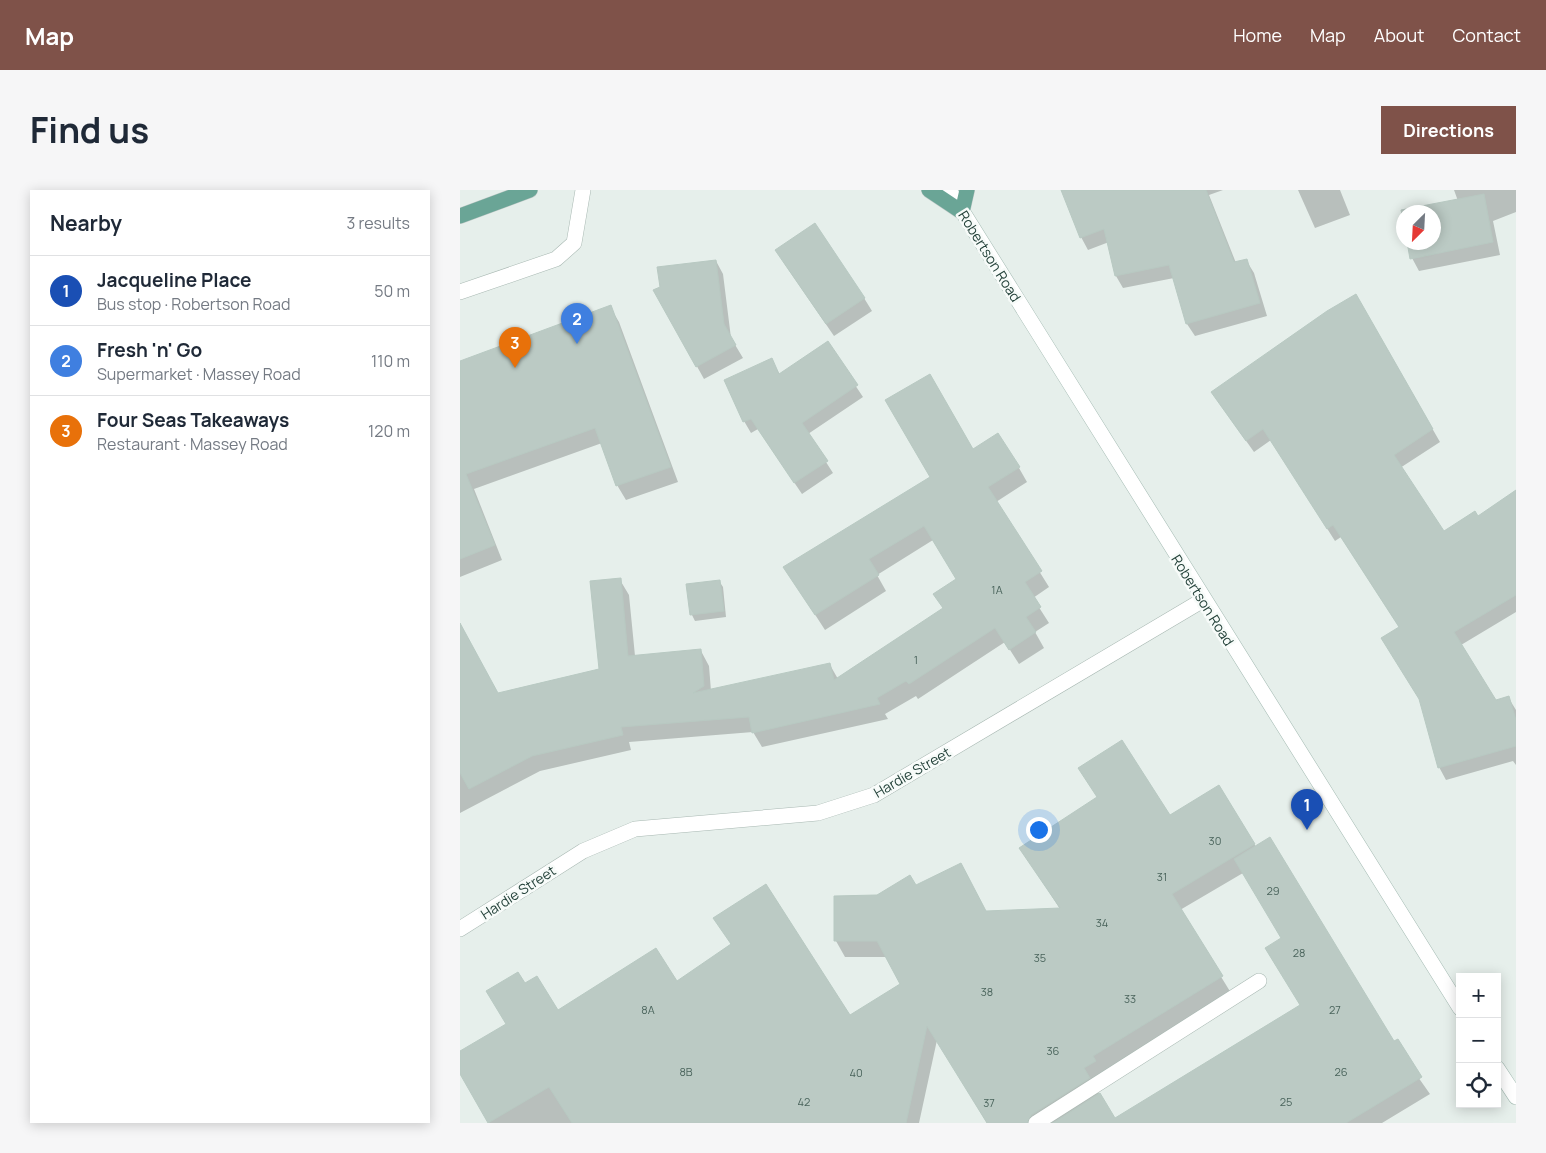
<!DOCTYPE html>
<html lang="en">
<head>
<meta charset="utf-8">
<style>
	body { margin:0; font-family:Manrope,sans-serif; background:#f6f6f7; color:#1f2937 }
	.controls { position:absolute; right:15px; bottom:15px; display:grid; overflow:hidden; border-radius:0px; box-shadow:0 2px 12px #0003 }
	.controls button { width:45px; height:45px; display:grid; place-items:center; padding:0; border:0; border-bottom:1px solid #e0e1e3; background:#fff; color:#1f2937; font:25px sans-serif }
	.compass { position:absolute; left:936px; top:15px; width:45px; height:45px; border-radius:50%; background:#fff; box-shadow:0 2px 12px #0003; rotate:204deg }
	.you { position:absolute; left:578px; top:639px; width:18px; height:18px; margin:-12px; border:4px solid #fff; border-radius:50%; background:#1a73e8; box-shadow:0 0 0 8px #1a73e833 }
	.badge { display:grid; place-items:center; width:32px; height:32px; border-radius:50%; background:#7f5249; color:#fff; font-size:16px; font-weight:700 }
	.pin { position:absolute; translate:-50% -41px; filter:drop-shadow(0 1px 2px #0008) }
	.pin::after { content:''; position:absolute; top:26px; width:18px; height:15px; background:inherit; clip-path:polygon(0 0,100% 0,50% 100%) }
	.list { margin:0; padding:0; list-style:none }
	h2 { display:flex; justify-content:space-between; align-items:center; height:65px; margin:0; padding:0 20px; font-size:21px }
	h2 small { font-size:16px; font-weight:400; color:#747a83 }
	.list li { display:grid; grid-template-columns:32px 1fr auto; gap:15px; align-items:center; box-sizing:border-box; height:70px; padding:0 20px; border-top:1px solid #e0e1e3 }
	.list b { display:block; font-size:19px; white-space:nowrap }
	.list p { margin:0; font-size:16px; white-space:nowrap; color:#747a83 }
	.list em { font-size:16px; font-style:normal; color:#747a83 }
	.icon { flex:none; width:28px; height:28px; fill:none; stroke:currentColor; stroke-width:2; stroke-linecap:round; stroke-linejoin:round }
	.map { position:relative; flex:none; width:1056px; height:933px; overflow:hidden; border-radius:0px }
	header { display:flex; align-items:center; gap:30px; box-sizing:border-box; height:70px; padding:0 25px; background:#7f5249; color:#fff }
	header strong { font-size:24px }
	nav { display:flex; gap:28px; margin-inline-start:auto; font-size:18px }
	.intro { display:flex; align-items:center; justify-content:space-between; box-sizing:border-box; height:120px; padding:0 30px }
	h1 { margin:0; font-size:35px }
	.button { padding:12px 22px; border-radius:0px; background:#7f5249; color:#fff; font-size:18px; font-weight:700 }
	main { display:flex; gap:30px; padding:0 30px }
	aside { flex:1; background:#fff; border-radius:0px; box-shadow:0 2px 12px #0003 }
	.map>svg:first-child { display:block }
	.shadow { fill:#0003; fill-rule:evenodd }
	.building { fill:#bbcac4; stroke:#b8c9c2 }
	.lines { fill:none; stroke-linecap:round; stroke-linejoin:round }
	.lane-casing { stroke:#a8b8b2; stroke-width:16 }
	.street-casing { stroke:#a8b8b2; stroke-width:16 }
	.secondary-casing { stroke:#a4bbb3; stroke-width:16 }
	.primary-casing { stroke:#c2cac8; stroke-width:16 }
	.lane { stroke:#fff; stroke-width:15 }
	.street { stroke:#fff; stroke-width:15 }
	.secondary { stroke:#fff; stroke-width:15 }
	.primary { stroke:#6aa596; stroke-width:15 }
	.labels { text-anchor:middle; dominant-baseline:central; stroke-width:5; stroke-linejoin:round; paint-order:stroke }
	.number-label { font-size:11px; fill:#4a645c }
	.street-label { font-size:14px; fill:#24423a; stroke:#f7fbf9 }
</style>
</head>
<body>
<header>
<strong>Map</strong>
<nav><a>Home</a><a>Map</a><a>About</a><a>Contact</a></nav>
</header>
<div class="intro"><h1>Find us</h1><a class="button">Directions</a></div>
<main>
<aside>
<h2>Nearby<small>3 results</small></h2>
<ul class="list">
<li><span class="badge" style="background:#1a4fb4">1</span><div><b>Jacqueline Place</b><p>Bus stop · Robertson Road</p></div><em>50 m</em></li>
<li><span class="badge" style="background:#3f7fe0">2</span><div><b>Fresh 'n' Go</b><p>Supermarket · Massey Road</p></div><em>110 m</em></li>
<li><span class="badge" style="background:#e8710a">3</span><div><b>Four Seas Takeaways</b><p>Restaurant · Massey Road</p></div><em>120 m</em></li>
</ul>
</aside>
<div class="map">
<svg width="1056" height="933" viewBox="0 0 1056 933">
	<rect width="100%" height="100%" fill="#e6efeb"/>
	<path class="shadow" d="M 611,0 L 763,0 L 749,5 L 776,73 L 786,70 L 794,83 L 807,126 L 735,146 L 727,134 L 714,88 L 663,98 L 656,86 L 649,52 L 628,60 L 621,47 Z
		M 838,0 L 880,0 L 890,25 L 855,38 Z
		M 994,0 L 1056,0 L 1056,22 L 1033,31 L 1040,65 L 959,81 L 952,68 L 974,52 L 974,22 L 942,21 L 998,11 Z
		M 256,71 L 263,84 L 271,148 L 283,168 L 244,189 L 195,101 Z
		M 324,73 L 404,108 L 412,121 L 374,146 Z
		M 896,106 L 980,252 L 940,278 L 984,343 L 1018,327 L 1056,301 L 1056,422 L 1001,455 L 1035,511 L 1048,507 L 1056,520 L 1056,575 L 1053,571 L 986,590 L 979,577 L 940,438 L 881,347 L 875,351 L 811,250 L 794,262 L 760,214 Z
		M 150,117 L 159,132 L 218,292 L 166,310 L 157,295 L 142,253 L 14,299 L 42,370 L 0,387 L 0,173 Z
		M 367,153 L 403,207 L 348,244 L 373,283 L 342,304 L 298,239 L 291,243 L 284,231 L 311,169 L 320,185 Z
		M 513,261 L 559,278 L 567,292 L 536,312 L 589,397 L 573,408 L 589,433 L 575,442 L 584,458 L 559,474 L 545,452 L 458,509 L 456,506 L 425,524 L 428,529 L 302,557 L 293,542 L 169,552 L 171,560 L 80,581 L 0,623 L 0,434 L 38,504 L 140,480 L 160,390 L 169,405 L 175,466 L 241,461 L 249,476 L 251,501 L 370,475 L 378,489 L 484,419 L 475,404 L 498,390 L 473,350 L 417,385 L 426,401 L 365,440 L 334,392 Z
		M 259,391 L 263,397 L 266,427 L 235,431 L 232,425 Z
		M 759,597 L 796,657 L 970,904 L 922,933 L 527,933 L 477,850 L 459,933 L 29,933 L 0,882 L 0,862 L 47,835 L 64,795 L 98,822 L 216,793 L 272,755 L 265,744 L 389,827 L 442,794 L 427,767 L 385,767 L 376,751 L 375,707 L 417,706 L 456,696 L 501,674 L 526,722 L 600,719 L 561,658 L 709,627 ZM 783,683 L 823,748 L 841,816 L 655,930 L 633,894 L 644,888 L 641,883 L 771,803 L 720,720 Z"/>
	<path class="building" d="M 601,0 L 746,0 L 774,72 L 787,69 L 800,113 L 726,134 L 709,75 L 655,86 L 644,39 L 620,48 Z
		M 1024,4 L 1033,52 L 950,69 L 947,52 L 974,52 L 974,22 L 944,22 L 944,33 L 941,20 Z
		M 355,33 L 405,108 L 366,134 L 315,60 Z
		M 256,70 L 264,134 L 276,155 L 236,177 L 193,100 L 200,97 L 197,77 Z
		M 896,104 L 973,239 L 934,265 L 984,341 L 1015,321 L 1018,326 L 1056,300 L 1056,405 L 994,442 L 1036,510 L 1049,506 L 1056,530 L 1056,556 L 978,578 L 959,509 L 921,448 L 939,437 L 873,335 L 867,339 L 803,239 L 786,251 L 751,202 L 867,121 Z
		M 151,115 L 211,277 L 156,296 L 135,238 L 6,284 L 35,355 L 0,369 L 0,171 Z
		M 368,151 L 398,195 L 342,233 L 368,271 L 334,293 L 291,229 L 283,232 L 264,190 L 312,168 L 319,184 Z
		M 470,184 L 513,259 L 538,243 L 560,277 L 528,297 L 582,381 L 565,392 L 581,417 L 566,427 L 576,442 L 549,460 L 535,438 L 449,494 L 446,491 L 417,508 L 420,514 L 292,543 L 289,527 L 161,537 L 163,545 L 72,566 L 9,599 L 0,583 L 0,433 L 38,503 L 139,479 L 130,391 L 161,388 L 168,466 L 241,459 L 244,496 L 233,503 L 370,473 L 374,490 L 483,418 L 473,404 L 496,389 L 464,336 L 409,369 L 419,385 L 355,425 L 323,377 L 470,287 L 425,210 Z
		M 260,390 L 264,421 L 230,425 L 226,394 Z
		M 662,550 L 710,625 L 759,595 L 795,654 L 712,704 L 763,786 L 633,866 L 636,871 L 624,878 L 630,888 L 571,925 L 567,933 L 527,933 L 467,836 L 446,933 L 112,933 L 89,897 L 28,933 L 0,884 L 0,861 L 46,834 L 26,801 L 58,782 L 65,793 L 77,786 L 98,820 L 196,758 L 217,791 L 271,754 L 253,728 L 306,694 L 390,825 L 440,794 L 417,751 L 374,751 L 374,706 L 417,705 L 450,685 L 456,695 L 501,673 L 526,721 L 600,718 L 559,658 L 637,607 L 618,578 Z
		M 810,647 L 934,851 L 938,849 L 962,887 L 886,933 L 593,933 L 640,903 L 655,928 L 840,815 L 805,758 L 821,748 L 774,669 Z"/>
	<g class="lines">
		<g class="lane-casing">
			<path id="lane" d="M 0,102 L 96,69 L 114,53 L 123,0
				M 576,933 L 799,791"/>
		</g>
		<g class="street-casing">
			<path id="street" d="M 0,739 L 123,661 L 175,639 L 358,623 L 414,605 L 743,410"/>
		</g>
		<g class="secondary-casing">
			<path id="secondary" d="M 489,0 L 1000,818
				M 1037,878 L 1056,907"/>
		</g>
		<g class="primary-casing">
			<path id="primary" d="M 469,0 L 502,22 L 507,0
				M 0,26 L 70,0"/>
		</g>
		<use href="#lane" class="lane"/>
		<use href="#street" class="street"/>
		<use href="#secondary" class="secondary"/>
		<use href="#primary" class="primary"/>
	</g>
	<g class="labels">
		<g class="number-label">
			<text x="537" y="399">1A</text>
			<text x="456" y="469">1</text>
			<text x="755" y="650">30</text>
			<text x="702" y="686">31</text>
			<text x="813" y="700">29</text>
			<text x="642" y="732">34</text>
			<text x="839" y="762">28</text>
			<text x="580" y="767">35</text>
			<text x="527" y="801">38</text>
			<text x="670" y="808">33</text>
			<text x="188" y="819">8A</text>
			<text x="875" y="819">27</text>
			<text x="593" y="860">36</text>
			<text x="226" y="881">8B</text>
			<text x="881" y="881">26</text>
			<text x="396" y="882">40</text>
			<text x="344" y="911">42</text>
			<text x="826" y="911">25</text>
			<text x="529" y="912">37</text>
		</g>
		<g class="street-label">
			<text transform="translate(530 66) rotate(58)">Robertson Road</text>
			<text transform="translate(743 410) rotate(58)">Robertson Road</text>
			<text transform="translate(452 582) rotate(-30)">Hardie Street</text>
			<text transform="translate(58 702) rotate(-33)">Hardie Street</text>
		</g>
	</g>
</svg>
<div class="controls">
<button>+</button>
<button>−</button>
<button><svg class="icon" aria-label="locate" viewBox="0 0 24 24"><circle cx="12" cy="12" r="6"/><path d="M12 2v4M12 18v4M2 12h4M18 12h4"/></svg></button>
</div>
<svg class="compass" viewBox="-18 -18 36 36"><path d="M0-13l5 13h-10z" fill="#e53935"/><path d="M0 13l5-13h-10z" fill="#747a83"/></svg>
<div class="you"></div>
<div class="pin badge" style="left:847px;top:640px;background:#1a4fb4">1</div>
<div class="pin badge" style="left:117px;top:154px;background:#3f7fe0">2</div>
<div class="pin badge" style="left:55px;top:178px;background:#e8710a">3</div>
</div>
</main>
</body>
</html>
